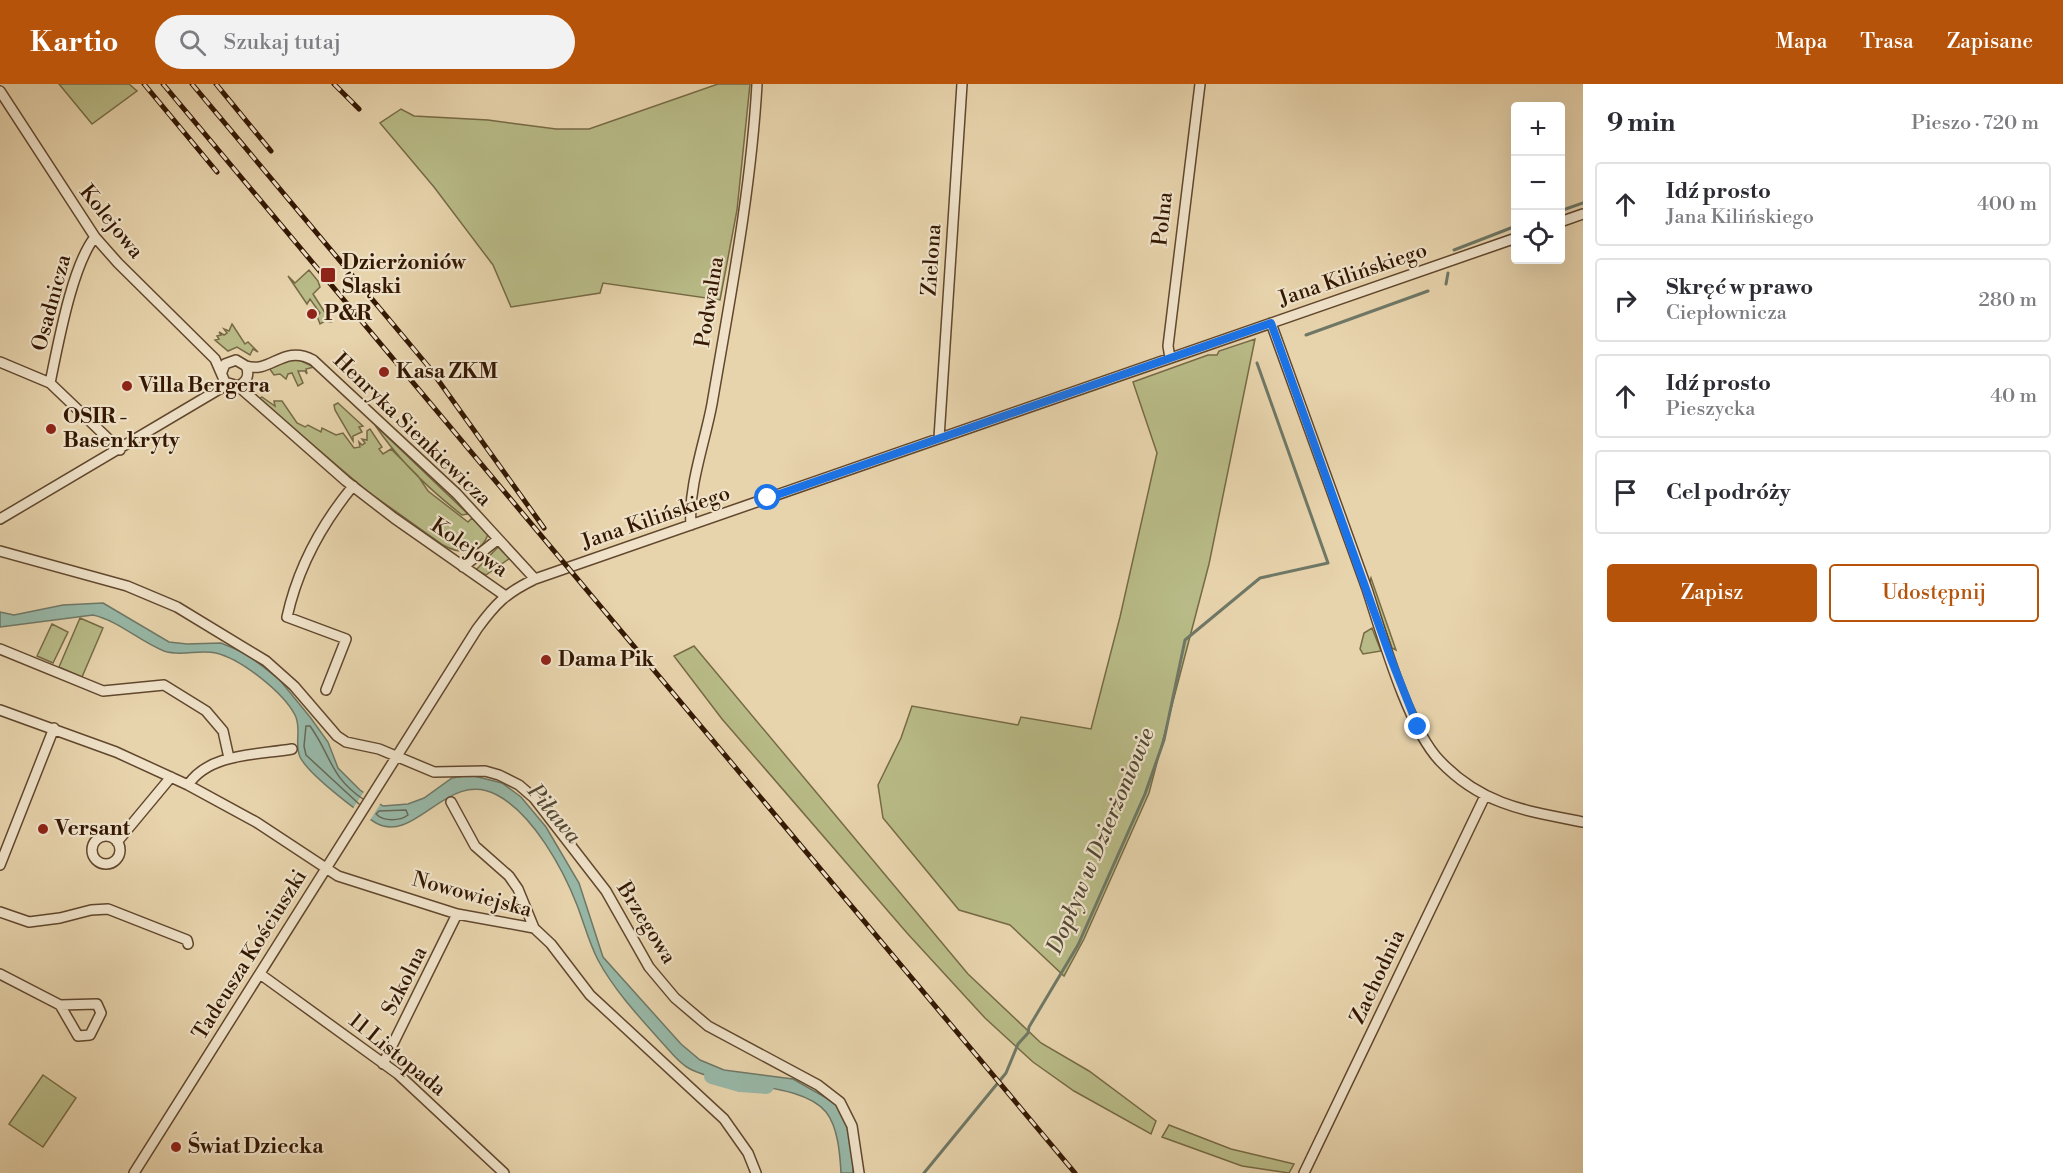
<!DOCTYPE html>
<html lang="pl">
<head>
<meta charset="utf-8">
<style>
	body { margin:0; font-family:"Libre Bodoni",serif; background:#f2f2f3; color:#2b2b33 }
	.controls { position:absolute; right:18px; top:18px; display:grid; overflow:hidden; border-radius:6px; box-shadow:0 6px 24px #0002 }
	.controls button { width:54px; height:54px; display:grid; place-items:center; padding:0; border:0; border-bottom:2px solid #e1e1e2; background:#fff; color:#2b2b33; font:30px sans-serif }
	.stop { position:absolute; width:18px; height:18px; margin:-14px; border:4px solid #1a73e8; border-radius:50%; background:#fff }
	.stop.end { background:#1a73e8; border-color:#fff; box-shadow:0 2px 6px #0008 }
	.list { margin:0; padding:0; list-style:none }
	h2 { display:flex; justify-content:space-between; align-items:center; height:78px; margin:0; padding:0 24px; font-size:26px }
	h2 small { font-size:20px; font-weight:400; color:#7c7c81 }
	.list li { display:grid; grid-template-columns:39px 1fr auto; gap:18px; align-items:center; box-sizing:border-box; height:84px; margin:0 12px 12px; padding:0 12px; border:2px solid #e1e1e2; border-radius:6px }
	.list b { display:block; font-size:22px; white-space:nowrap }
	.list p { margin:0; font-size:20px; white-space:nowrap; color:#7c7c81 }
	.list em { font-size:20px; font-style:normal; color:#7c7c81 }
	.actions { display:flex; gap:12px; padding:18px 24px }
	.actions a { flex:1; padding:14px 0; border:2px solid #b45309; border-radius:6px; text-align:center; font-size:21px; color:#b45309 }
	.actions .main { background:#b45309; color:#fff }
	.icon { flex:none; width:33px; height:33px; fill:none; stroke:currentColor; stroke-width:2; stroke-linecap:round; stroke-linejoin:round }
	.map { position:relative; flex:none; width:1583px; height:1089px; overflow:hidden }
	header { display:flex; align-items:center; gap:36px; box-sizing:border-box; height:84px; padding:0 30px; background:#b45309; color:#fff }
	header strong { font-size:28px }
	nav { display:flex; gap:33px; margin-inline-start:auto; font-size:21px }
	.search { width:420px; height:54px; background:#f2f2f3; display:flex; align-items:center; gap:15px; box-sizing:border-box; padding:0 21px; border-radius:33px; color:#7c7c81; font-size:22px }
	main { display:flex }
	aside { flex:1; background:#fff }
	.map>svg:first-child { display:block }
	.green { fill:#b8bb87; stroke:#766a45; stroke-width:1.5 }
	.water { fill:#97b8a8; stroke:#6f7866; stroke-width:1.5 }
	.pier { fill:#e7d3ac }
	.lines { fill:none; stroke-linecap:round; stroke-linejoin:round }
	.shore { stroke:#666856; stroke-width:1.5 }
	.stream { stroke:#6f7866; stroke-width:3 }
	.river { stroke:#97b8a8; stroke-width:16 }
	.minor-casing { stroke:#61472d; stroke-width:12 }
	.minor { stroke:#efe2c9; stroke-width:9 }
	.rail-casing { stroke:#341803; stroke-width:5 }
	.rail { stroke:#efe2c9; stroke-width:3; stroke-dasharray:9; stroke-linecap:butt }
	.route { stroke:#1a73e8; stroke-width:8 }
	.poi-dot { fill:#8f2418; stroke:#efe2c9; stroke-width:2 }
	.labels { text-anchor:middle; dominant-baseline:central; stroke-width:4.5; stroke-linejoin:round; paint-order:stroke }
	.street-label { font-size:21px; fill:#341803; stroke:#efe2c9 }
	.poi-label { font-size:21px; font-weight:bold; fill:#341803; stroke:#efe2c9; text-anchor:start }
	.water-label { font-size:22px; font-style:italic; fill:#524835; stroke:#efe2c9 }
</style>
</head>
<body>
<header>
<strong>Kartio</strong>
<div class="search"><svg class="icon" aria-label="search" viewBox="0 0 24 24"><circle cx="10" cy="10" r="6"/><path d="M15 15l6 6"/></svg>Szukaj tutaj</div>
<nav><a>Mapa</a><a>Trasa</a><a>Zapisane</a></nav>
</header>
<main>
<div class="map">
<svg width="1583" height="1089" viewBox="0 0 1583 1089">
	<rect width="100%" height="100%" fill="#e7d3ac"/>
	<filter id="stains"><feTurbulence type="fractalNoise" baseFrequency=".00333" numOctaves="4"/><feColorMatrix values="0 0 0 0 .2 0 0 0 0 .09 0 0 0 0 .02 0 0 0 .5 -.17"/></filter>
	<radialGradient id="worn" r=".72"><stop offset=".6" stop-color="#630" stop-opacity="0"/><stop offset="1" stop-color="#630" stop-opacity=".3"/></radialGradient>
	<path class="green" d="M 59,0 L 129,0 L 137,7 L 92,40 Z
		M 718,0 L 750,0 L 737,126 L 720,216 L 603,199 L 600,209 L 511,223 L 493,181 L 434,103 L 380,39 L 401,25 L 414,32 L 488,36 L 556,45 L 589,45 Z
		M 309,186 L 318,197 L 320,203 L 313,210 L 331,238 L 325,237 L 320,240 L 317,232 L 320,229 L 310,215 L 307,220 L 288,192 L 295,199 Z
		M 232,240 L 245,260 L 248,258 L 258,268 L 253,265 L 250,271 L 237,263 L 228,267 L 215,256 L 219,255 L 217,252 L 221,251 L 219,248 L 224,251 L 227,249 L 224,245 L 229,247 Z
		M 1255,255 L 1209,480 L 1149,709 L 1084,855 L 1064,892 L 1010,841 L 959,826 L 883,734 L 878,701 L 901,654 L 912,622 L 1018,641 L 1021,633 L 1091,645 L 1120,533 L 1157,369 L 1133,298 L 1208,271 L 1217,271 L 1219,267 Z
		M 297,275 L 314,283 L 306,285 L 307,290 L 305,287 L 298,287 L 303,299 L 298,302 L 292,289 L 288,290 L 286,295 L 280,290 L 274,291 L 269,284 L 282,277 Z
		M 262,313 L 275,322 L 274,317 L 282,317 L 297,339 L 305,343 L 308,341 L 321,348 L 322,344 L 336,351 L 343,349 L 354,364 L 360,363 L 359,358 L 362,361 L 365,359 L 362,355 L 367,356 L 367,347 L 370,345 L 382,363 L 379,365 L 383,370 L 391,365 L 418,392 L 428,407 L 468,438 L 472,434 L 488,450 C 481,472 459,470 443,461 L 367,407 L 259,315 Z
		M 338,319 L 363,342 L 359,343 L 362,348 L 353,352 L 353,357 L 335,326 L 334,321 Z
		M 375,341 L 468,430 L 462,431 C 430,406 397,374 375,341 Z
		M 498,463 L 510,474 L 486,491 L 476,486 Z
		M 1371,494 L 1396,566 L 1392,564 L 1369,501 Z
		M 80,534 L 103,544 L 82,593 L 59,583 Z
		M 52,540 L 68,548 L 53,579 L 37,572 Z
		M 1372,544 L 1381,567 L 1363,570 L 1360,565 L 1364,549 Z
		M 694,562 L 968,890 L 1041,959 L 1089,987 L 1156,1037 L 1151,1050 L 1074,1007 L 1033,978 L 985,934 L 907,849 L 722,635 L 674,572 Z
		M 43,991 L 76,1014 L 43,1063 L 9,1040 Z
		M 1169,1041 L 1231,1065 L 1294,1080 L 1289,1089 L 1242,1082 L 1162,1053 Z"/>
	<path class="water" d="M 103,519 L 169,558 L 187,560 L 221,559 L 245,569 L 279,595 L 310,633 L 328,658 L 338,684 L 360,706 L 383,722 L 408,720 L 424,714 L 452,694 L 470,691 L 502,699 L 521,713 L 546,743 L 579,799 L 603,873 L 681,960 L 700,976 L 724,986 L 793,995 L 837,1020 L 846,1037 L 853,1064 L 853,1089 L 841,1089 C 840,1070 838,1043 826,1028 C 801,998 728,1004 690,985 C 682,981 673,971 667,964 C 643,937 615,908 598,876 C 589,859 584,839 577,821 C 563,785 533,730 497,711 C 448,684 415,761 376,739 C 358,728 309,691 300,673 C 294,660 302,644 295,631 C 283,608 241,575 216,569 C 199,565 181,573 164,567 C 139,557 119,537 93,531 L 0,543 L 0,528 L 14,531 L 63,521 Z"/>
	<path class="pier" d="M 365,706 L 382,717 L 369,738 L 352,726 Z"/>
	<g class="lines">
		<path class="shore" d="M 359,720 L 306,671 L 304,662 L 306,642 L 310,642 C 331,671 330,693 363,715
			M 406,726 L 408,731 C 400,737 384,738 376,730 L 379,727 Z"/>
		<path class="stream" d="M 1560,127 L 1583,119
			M 1454,166 L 1516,142
			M 1446,200 L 1448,189
			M 1306,251 L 1428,207
			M 924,1089 L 1006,989 L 1018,960 L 1028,949 L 1029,943 L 1078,861 L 1145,710 L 1164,656 L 1185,556 L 1260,494 L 1328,479 L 1257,279"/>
		<path class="river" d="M 712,992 L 740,1000 L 766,1002"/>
		<g class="minor-casing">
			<path id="minor" d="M 0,7 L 95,153 L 118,179 L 215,275 L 225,298 L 238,302 C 247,298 250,291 246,282 L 236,276 L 225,280 L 222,288
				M 1560,138 L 1583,130
				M 95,153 C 72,181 58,261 50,299 L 120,366
				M 1271,239 C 1303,328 1335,416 1367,505 C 1382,551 1408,644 1440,677 C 1482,721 1526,727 1583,738
				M 1170,274 L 1168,262 L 1200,0
				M 0,278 L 50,299
				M 246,282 C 271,290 283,260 313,276 L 457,410 L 535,495
				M 238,302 L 346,397 L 394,434 L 504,511
				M 939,354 L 962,0
				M 0,435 L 228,300
				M 691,441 C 688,403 705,358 712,320 C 730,214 751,107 757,0
				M 0,467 L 127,502 L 177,523 L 266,577 L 294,602 L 337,652 L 346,658 L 379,665 L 434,688 L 485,687 L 499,691 L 519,701 L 534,714 L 606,807 L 649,883 L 675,914 L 708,942 L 818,1001 L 840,1018 L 852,1042 L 859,1089
				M 463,483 L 497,456
				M 0,565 L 103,607 L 164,601 L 206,627 L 223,647 L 229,674
				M 326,606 L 346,555 L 287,533 C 298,483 321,441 353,402
				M 0,626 L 116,668 L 188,701 L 256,738 L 338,792 L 457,830 L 534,844 L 551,860 L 590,911 L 724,1035 L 748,1069 L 756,1089
				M 188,701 C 209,669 257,671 292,665
				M 451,718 L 475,762 L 509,792 L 518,805 L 534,844
				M92 766a14 14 0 1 1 28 0a14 14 0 1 1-28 0Z
				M 117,758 L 171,693
				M 0,781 L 54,644
				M 0,828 L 29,838 L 60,834 L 91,826 L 108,825 L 187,856 L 188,860
				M 0,890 L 60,921 L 97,920 L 101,929 L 90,951 L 78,952 L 60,921
				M 260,890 L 398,990 L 504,1089
				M 383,980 L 457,830
				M 134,1089 L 477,545 C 496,519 506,509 535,495 L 1516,154
				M 1304,1089 L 1485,712"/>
		</g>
		<use href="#minor" class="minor"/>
		<g class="rail-casing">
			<path id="rail" d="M 144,0 L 217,88
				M 163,0 L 1075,1089
				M 192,0 L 428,282 L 544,444
				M 216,0 L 271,67
				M 334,0 L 359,25"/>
		</g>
		<use href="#rail" class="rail"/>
	</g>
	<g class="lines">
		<path class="route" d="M 768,414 L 1271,239 L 1391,575 L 1418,643"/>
	</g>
	<g class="poi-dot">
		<rect x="320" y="183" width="16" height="16" rx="3"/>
		<circle cx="312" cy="230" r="6"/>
		<circle cx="384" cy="288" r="6"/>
		<circle cx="127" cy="302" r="6"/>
		<circle cx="51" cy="345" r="6"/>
		<circle cx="546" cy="576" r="6"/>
		<circle cx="43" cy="745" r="6"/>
		<circle cx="176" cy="1063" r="6"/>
	</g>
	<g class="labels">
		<g class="street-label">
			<text transform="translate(1163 135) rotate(-84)">Polna</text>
			<text transform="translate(111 138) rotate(51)">Kolejowa</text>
			<text transform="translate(932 176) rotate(-86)">Zielona</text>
			<text transform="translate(1353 191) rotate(-19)">Jana Kilińskiego</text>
			<text transform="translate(710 218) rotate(-81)">Podwalna</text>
			<text transform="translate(52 219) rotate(-75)">Osadnicza</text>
			<text transform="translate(412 346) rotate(44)">Henryka Sienkiewicza</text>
			<text transform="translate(656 434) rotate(-19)">Jana Kilińskiego</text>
			<text transform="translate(469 464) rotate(34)">Kolejowa</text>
			<text transform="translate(472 811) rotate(15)">Nowowiejska</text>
			<text transform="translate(646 839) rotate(58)">Brzegowa</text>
			<text transform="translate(250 871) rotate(-58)">Tadeusza Kościuszki</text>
			<text transform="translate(1378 893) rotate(-65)">Zachodnia</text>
			<text transform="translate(405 897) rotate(-63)">Szkolna</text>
			<text transform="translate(397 971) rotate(39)">11 Listopada</text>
		</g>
		<g class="poi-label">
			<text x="342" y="179">Dzierżoniów<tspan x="342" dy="24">Śląski</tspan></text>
			<text x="324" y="230">P&amp;R</text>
			<text x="396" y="288">Kasa ZKM</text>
			<text x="139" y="302">Villa Bergera</text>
			<text x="63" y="333">OSIR -<tspan x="63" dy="24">Basen kryty</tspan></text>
			<text x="558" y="576">Dama Pik</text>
			<text x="55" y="745">Versant</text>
			<text x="188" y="1063">Świat Dziecka</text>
		</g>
		<g class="water-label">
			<text transform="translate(554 730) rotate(50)">Piława</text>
			<text transform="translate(1101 757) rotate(-67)">Dopływ w Dzierżoniowie</text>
		</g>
	</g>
	<rect width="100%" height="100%" filter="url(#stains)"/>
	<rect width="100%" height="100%" fill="url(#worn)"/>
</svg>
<div class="controls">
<button>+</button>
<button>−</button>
<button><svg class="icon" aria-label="locate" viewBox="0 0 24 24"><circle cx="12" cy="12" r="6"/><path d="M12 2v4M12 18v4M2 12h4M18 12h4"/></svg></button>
</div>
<div class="stop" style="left:768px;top:414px"></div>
<div class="stop end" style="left:1418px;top:643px"></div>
</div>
<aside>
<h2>9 min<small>Pieszo · 720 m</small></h2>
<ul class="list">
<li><svg class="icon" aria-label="ahead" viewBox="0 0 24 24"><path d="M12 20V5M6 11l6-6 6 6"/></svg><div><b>Idź prosto</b><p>Jana Kilińskiego</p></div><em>400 m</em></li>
<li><svg class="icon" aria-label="right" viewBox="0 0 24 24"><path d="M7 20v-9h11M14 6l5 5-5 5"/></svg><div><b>Skręć w prawo</b><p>Ciepłownicza</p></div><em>280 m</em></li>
<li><svg class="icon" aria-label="ahead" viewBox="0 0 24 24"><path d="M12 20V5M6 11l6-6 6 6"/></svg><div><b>Idź prosto</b><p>Pieszycka</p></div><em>40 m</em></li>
<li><svg class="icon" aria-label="arrive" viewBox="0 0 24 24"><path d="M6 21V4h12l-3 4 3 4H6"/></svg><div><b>Cel podróży</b></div></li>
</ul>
<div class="actions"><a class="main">Zapisz</a><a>Udostępnij</a></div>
</aside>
</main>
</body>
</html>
